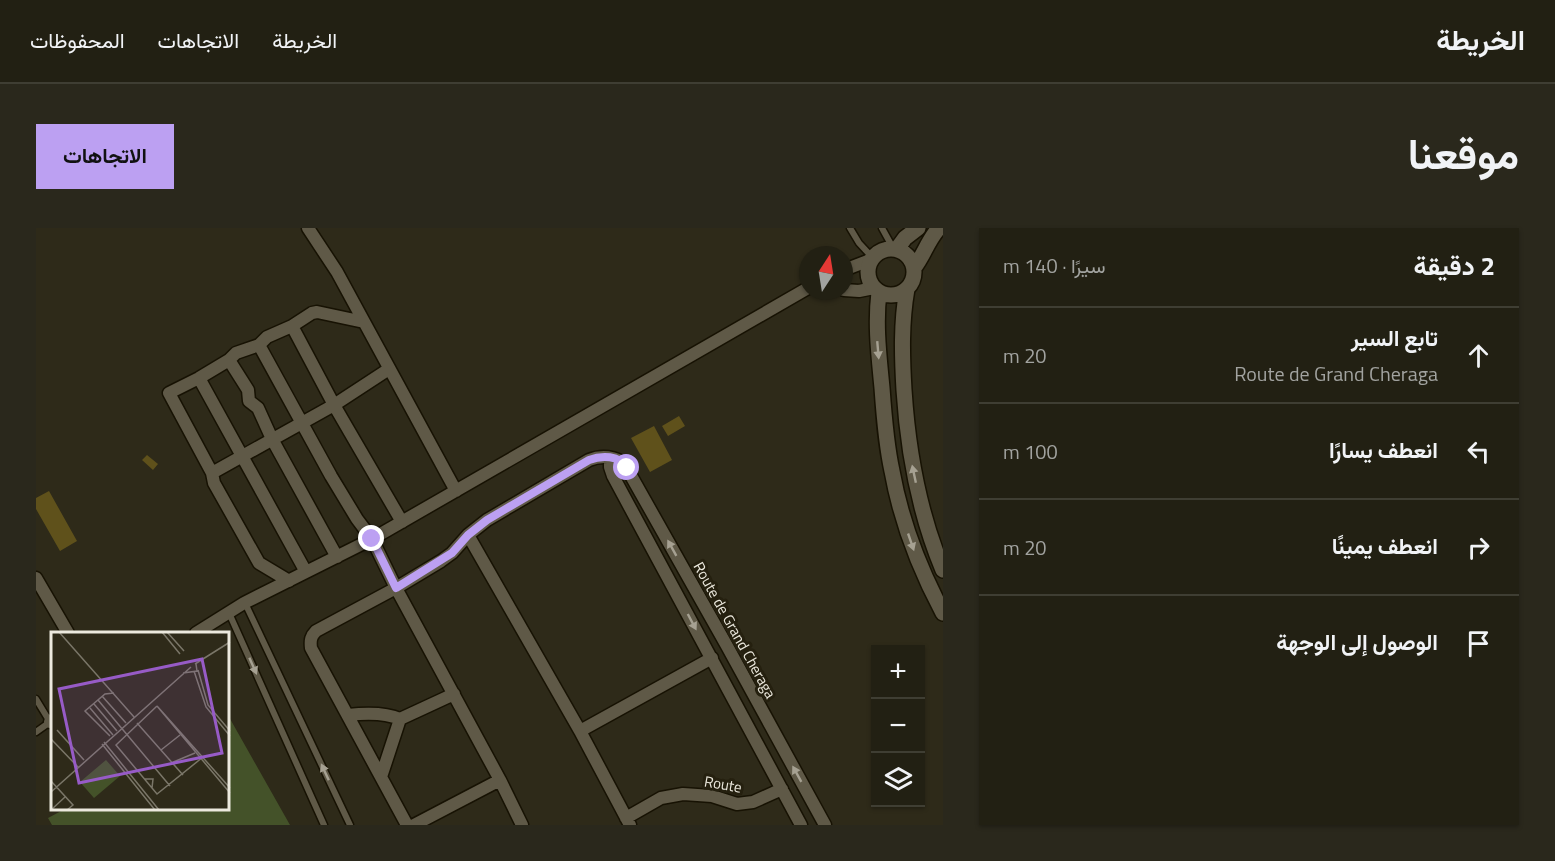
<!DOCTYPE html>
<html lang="ar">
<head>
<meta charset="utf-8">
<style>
	body { margin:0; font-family:"Titillium Web",Vazirmatn,sans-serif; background:#2a281c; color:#f1f3f6; direction:rtl }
	.controls { position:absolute; right:18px; bottom:18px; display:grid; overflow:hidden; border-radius:0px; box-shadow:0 2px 4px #0004 }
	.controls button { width:54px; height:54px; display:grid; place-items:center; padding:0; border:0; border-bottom:2px solid #3f3e33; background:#222013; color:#f1f3f6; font:30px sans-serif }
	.compass { position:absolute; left:763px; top:18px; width:54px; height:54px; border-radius:50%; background:#222013; box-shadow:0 2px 4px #0004; rotate:12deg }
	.stop { position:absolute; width:18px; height:18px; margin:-14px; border:4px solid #bca0f2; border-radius:50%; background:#fff }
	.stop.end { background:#bca0f2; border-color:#fff; box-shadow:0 2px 6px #0008 }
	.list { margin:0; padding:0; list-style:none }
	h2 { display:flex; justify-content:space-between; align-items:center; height:78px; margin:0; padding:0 24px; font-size:26px }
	h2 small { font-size:20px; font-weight:400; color:#a2a3a0 }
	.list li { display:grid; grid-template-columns:39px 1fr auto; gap:18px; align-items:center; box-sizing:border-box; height:96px; padding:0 24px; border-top:2px solid #3f3e33 }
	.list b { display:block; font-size:22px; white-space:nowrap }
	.list p { margin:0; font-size:20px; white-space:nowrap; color:#a2a3a0 }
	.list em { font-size:20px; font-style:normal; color:#a2a3a0 }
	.icon { flex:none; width:33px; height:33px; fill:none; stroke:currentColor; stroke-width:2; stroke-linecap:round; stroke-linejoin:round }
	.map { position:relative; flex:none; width:907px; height:597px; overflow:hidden; direction:ltr; border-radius:0px }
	header { display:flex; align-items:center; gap:36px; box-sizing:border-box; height:84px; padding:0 30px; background:#222013; border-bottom:2px solid #3f3e33 }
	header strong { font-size:28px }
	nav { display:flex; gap:33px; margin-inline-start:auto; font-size:21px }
	.intro { display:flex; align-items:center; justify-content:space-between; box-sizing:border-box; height:144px; padding:0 36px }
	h1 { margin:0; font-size:42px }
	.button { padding:15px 27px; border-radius:0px; background:#bca0f2; color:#111; font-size:21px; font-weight:700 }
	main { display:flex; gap:36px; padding:0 36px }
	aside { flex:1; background:#222013; border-radius:0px; box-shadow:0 2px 4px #0004 }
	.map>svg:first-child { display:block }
	.green { fill:#445229 }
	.building { fill:#5f511b }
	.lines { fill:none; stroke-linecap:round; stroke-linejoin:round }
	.service-casing { stroke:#171203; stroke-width:9 }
	.minor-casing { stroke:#171203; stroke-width:15 }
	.tertiary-casing { stroke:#171203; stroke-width:18 }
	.service { stroke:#5f5947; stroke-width:6 }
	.minor { stroke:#5f5947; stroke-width:12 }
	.tertiary { stroke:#5f5947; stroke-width:15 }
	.oneway { fill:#a6a192 }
	.route { stroke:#bca0f2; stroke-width:8 }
	.labels { text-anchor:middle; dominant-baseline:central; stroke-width:6; stroke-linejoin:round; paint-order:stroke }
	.street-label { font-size:15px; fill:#ece9de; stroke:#25200f }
	.inset-road { fill:none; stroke:#7a7668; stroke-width:1.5 }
	.view { fill:#975bc7; fill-opacity:0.15; stroke:#975bc7; stroke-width:3 }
	.inset-edge { fill:none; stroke:#ece9de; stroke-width:3 }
</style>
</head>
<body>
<header>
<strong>الخريطة</strong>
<nav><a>الخريطة</a><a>الاتجاهات</a><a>المحفوظات</a></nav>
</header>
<div class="intro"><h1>موقعنا</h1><a class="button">الاتجاهات</a></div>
<main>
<aside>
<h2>2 دقيقة<small>سيرًا · 140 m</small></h2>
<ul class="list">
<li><svg class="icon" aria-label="ahead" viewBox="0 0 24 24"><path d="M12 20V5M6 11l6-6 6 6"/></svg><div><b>تابع السير</b><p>Route de Grand Cheraga</p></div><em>20 m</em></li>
<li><svg class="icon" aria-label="left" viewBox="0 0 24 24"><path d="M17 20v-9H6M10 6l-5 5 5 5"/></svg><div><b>انعطف يسارًا</b></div><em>100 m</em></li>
<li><svg class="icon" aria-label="right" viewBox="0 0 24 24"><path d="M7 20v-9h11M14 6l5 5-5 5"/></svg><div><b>انعطف يمينًا</b></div><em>20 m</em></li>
<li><svg class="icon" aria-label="arrive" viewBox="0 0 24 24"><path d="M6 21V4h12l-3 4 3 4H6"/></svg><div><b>الوصول إلى الوجهة</b></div></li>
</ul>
</aside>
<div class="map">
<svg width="907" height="597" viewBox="0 0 907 597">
	<rect width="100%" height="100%" fill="#2e2a19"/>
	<path class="green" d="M 193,489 L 254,597 L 16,597 L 12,590 L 29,581 L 192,580 Z"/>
	<path class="building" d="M 643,188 L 649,198 L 632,208 L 626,198 Z
		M 618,198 L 636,232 L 614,244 L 595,210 Z
		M 111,227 L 122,236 L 117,242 L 106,232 Z
		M 13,263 L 41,313 L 24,323 L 0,281 L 0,270 Z"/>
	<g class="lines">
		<g class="service-casing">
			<path id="service" d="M 814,0 L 823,15 L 836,29
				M 846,0 L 857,20
				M 209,375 L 314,597
				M 193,385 L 288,597
				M 0,471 L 14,494 L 0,504"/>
		</g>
		<g class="minor-casing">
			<path id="minor" d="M 272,0 L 301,44 L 420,263
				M 808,42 L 834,32
				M 808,62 L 823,63 L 838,60
				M 256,98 L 298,177 L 366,294
				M 223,117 L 295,248 L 321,291 L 336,311 L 360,360 L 464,552 L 486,597
				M 193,132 L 212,162 L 213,173 L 222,180 L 236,211 L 301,329
				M 163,150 L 270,344
				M 574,230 L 574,239 L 577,248 L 765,597
				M 176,245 L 298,177 L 353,141
				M 432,307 L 544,503 L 594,597
				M 0,350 L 32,405
				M 253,353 L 223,335 L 178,255 L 176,245 L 133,165 L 163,150 L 193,132 L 200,125 L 223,117 L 231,109 L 256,98 L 276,85 L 281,84 L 328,94
				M 160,405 L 208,375 L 336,311 L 772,60
				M 312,487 C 329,485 348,484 364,491
				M 14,494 L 16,492
				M 544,503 L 676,430
				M 345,549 L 364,491 L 418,466
				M 590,590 L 625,570 L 647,566 L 676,568 L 701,576 L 717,574 L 746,561
				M 371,597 L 275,420 C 274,412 275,408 280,403 L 360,360 L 405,333 L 416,325 L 432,307 L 451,292 L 553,232 C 565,227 580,228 589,237 L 691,418 L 789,597
				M 378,597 L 464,552"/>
		</g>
		<g class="tertiary-casing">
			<path id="tertiary" d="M832 44a23 23 0 1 1 46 0a23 23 0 1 1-46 0Z
				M 861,21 L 869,10 L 882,0
				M 878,40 C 888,27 892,12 903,0
				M 871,61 C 865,95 866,128 868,162 C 872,224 883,285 907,342
				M 843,64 C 839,97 843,128 846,160 C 848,188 850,216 856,243 C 865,293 883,340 907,385"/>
		</g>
		<use href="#service" class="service"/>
		<use href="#minor" class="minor"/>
		<use href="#tertiary" class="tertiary"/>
	</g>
	<defs><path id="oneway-solid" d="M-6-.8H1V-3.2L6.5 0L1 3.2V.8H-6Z" transform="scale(1.5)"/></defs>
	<g class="oneway">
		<use href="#oneway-solid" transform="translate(842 122) rotate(85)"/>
		<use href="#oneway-solid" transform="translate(878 246) rotate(-102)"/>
		<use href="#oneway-solid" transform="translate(875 314) rotate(71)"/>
		<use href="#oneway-solid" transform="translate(636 320) rotate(-119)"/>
		<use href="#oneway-solid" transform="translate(656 394) rotate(62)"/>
		<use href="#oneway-solid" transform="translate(217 438) rotate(66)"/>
		<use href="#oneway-solid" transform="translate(289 544) rotate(-115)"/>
		<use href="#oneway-solid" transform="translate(761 546) rotate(-119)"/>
	</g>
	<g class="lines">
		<path class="route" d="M 336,311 L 360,360 L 416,325 L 432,307 L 451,292 L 553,232 C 566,227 583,227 591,240"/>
	</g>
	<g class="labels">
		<g class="street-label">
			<text transform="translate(699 402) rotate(61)">Route de Grand Cheraga</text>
			<text transform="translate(687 556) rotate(10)">Route</text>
		</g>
	</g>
	<g transform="translate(15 404)">
		<rect width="178" height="178" fill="#2e2a19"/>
		<path d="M 55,128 L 69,144 L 43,166 L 29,150 Z" fill="#445229"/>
		<path class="inset-road" d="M 8,0 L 83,85M 111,0 L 129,22M 116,0 L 133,19M 144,32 L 179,10M 147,38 L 157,73 L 179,99M 143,39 L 155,75 L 179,104M 132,41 L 146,39 L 145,32M 51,64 L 75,91M 47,68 L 119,154M 43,72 L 66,99M 106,74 L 65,113 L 106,162 L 152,125M 106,74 L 179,161M 106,74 L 179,156M 39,76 L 62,103M 86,91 L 132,143M 6,98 L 33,128M 59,104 L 34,79 L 54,62 L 63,61M 0,107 L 27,135M 53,110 L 108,178M 51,112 L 104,178M 110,118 L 129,103M 120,131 L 144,121M 93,147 L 102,147 L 101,156M 0,149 L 22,173 L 16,178M 0,160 L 140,35M 0,178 L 14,165"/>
		<path class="view" d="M 151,27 L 171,121 L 28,151 L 8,57 Z"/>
		<rect width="178" height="178" class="inset-edge"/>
	</g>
</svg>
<div class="controls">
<button>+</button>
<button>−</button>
<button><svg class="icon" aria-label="layers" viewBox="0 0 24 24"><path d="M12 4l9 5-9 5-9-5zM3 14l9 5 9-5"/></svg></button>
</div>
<svg class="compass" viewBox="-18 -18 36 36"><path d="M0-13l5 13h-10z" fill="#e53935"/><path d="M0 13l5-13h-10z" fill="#a2a3a0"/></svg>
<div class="stop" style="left:591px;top:240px"></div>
<div class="stop end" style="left:336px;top:311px"></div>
</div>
</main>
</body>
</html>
